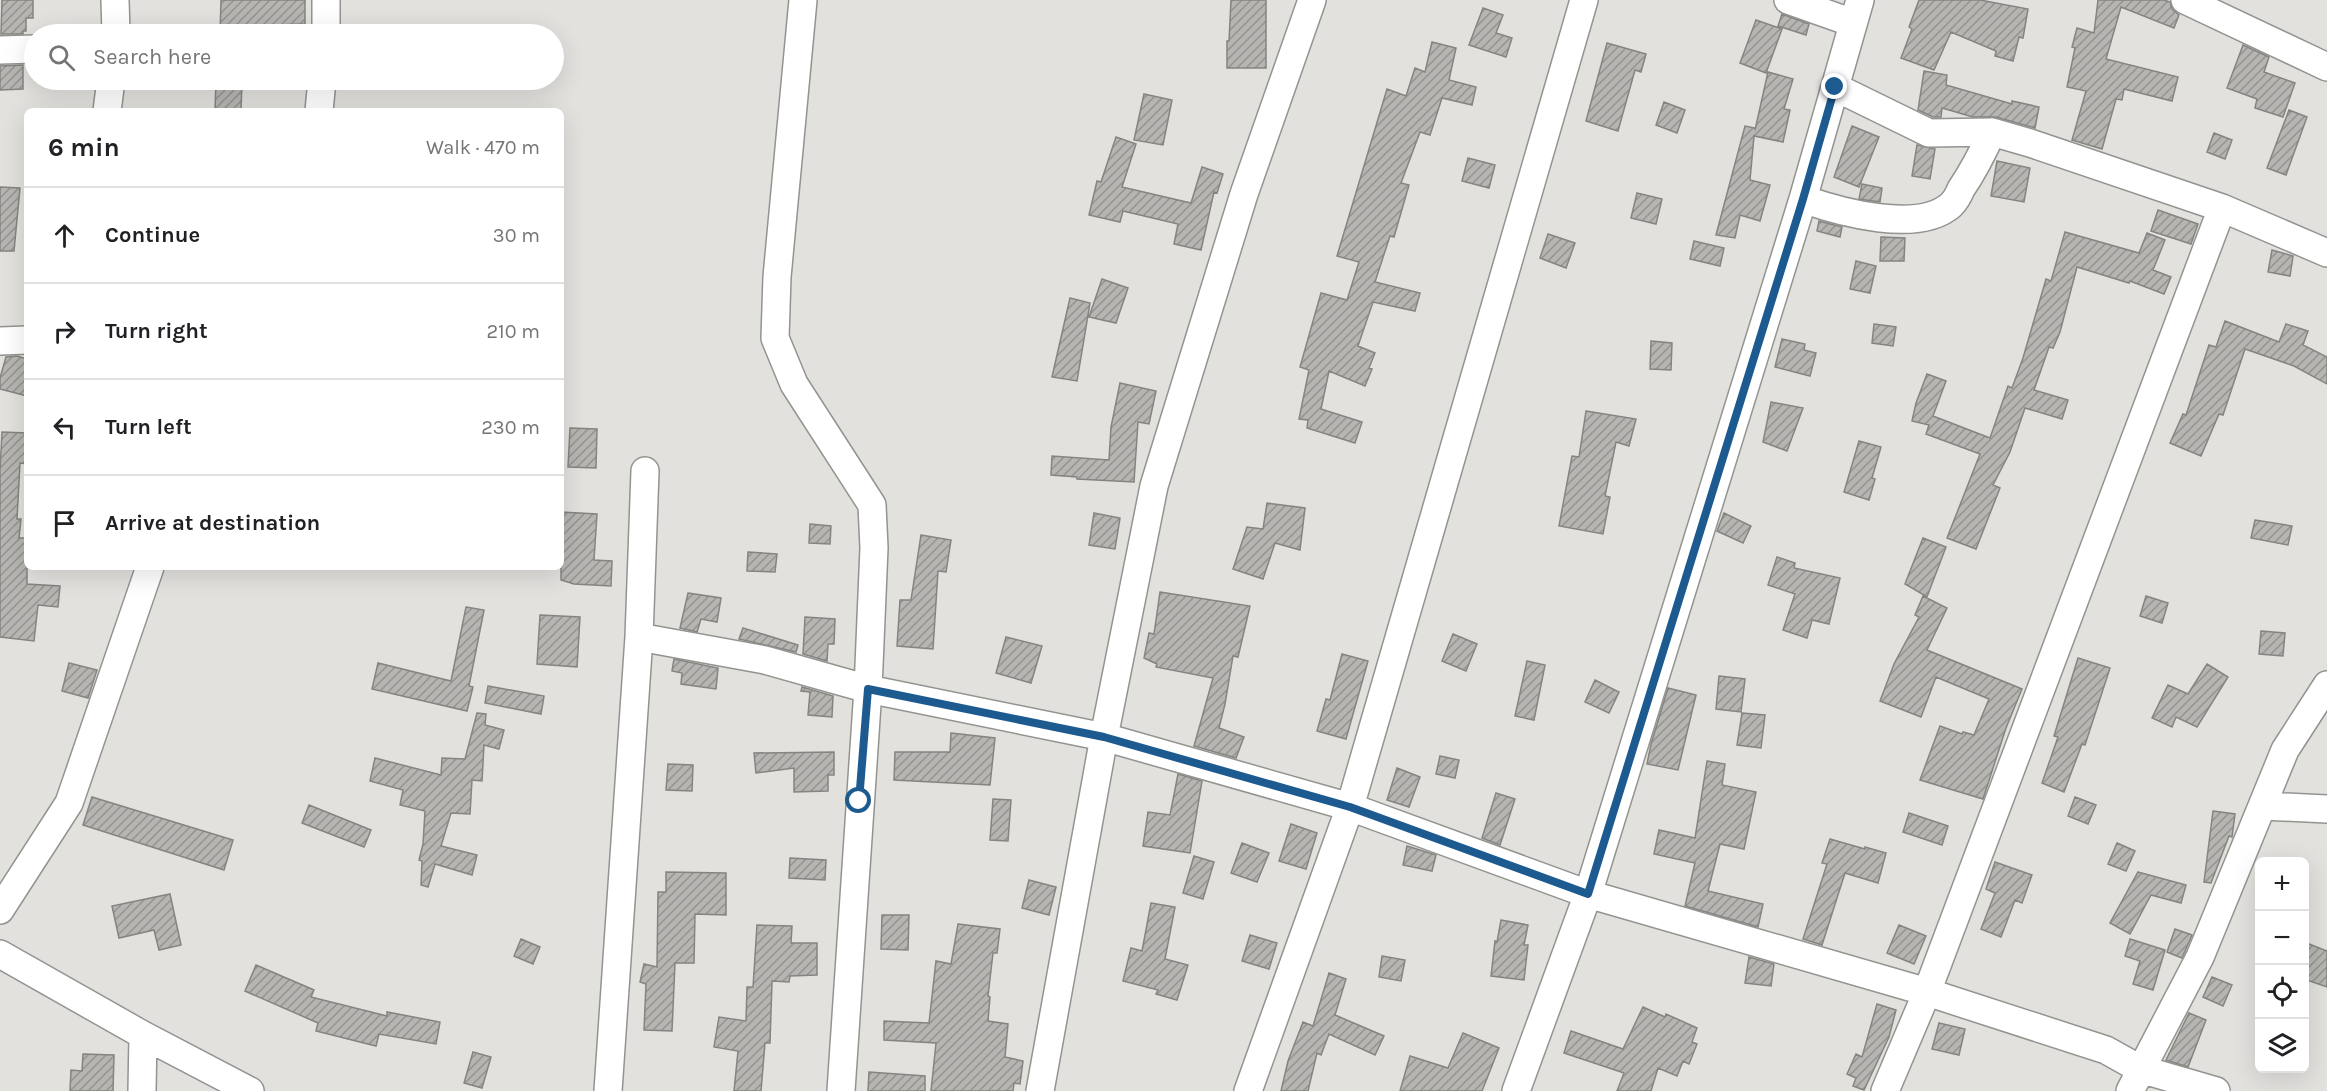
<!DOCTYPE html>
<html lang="en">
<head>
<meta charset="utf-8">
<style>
	body { margin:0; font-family:Karla,sans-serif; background:#f2f2f2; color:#202124 }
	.controls { position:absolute; right:18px; bottom:18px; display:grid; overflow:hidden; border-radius:9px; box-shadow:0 6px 24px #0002 }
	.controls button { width:54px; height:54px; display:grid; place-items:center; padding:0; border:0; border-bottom:2px solid #e0e0e0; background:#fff; color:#202124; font:30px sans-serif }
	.stop { position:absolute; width:18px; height:18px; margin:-14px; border:4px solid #1d5a90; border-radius:50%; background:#fff }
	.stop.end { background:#1d5a90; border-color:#fff; box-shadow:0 2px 6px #0008 }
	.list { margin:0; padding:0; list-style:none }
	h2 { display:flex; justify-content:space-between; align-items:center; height:78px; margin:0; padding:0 24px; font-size:26px }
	h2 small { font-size:20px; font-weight:400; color:#757577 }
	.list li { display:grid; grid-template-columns:39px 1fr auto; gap:18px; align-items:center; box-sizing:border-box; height:96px; padding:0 24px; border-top:2px solid #e0e0e0 }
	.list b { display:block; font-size:22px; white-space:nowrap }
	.list em { font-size:20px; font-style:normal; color:#757577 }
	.icon { flex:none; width:33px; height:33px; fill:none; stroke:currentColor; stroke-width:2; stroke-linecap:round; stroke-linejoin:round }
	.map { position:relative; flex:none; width:2327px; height:1091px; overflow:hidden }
	.search { position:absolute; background:#fff; box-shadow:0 6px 24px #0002; left:24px; top:24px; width:540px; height:66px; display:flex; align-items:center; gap:15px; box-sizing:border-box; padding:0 21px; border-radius:33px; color:#757577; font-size:22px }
	.panel { position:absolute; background:#fff; box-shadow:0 6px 24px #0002; left:24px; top:108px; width:540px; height:462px; border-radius:9px }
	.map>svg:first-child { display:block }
	.building { fill:url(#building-hatch); stroke:#848481; stroke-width:1.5 }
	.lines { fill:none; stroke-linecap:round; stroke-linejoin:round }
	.street-casing { stroke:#939390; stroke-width:30 }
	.street { stroke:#fff; stroke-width:27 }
	.route { stroke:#1d5a90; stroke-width:8 }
</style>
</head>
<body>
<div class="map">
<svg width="2327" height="1091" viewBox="0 0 2327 1091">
	<defs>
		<pattern id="building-hatch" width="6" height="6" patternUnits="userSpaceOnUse" patternTransform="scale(1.5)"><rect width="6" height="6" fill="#b6b5b2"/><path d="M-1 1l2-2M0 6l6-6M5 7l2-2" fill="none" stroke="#949391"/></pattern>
	</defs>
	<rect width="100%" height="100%" fill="#e2e1de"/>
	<path class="building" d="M 2,0 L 33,0 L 33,18 L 26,18 L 26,31 L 23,31 L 23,34 L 1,34 Z
		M 221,0 L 305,0 L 305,24 L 244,26 L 243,34 L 220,34 Z
		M 1231,0 L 1266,0 L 1266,68 L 1227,68 L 1227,41 L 1229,41 Z
		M 1919,0 L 1980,0 L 2028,9 L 2023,38 L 2019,37 L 2013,61 L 1995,56 L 1996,51 L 1951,32 L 1934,70 L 1901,58 L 1912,29 L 1909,27 Z
		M 2098,0 L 2164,0 L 2170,2 L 2172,9 L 2179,15 L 2174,28 L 2121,7 L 2106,59 L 2178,77 L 2172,101 L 2124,89 L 2122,100 L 2116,99 L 2102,149 L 2072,140 L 2086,91 L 2067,87 L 2075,48 L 2072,47 L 2077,28 L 2094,33 Z
		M 1483,8 L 1503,15 L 1496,33 L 1512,38 L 1506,57 L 1469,45 Z
		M 1782,14 L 1809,24 L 1806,35 L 1778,26 Z
		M 1756,20 L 1782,29 L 1766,73 L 1740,63 Z
		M 1432,42 L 1456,48 L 1449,80 L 1476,87 L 1472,105 L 1442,98 L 1430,135 L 1420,132 L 1401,183 L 1409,185 L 1394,237 L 1390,236 L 1375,282 L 1420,293 L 1415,311 L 1373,302 L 1358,346 L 1375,353 L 1369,368 L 1372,369 L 1365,386 L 1329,371 L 1321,409 L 1362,422 L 1355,443 L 1307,428 L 1308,420 L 1299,419 L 1309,370 L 1300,367 L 1321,293 L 1347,300 L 1359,262 L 1337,256 L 1387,89 L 1406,96 L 1415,68 L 1425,72 Z
		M 1607,43 L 1646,54 L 1641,72 L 1635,70 L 1618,131 L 1586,121 Z
		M 2243,45 L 2269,57 L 2264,72 L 2295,83 L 2283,117 L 2255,108 L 2257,99 L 2227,88 Z
		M 23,65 L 23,89 L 0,90 L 0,66 Z
		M 1924,71 L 1947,75 L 1946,85 L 2012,104 L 2012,101 L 2039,107 L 2035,128 L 1996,117 L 1973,117 L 1942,108 L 1941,117 L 1933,117 L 1918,110 Z
		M 1768,72 L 1793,79 L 1784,109 L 1790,110 L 1783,142 L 1754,136 L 1750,180 L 1770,185 L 1760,221 L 1740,215 L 1735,238 L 1716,235 L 1745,126 L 1755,128 L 1755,130 Z
		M 216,80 L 242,80 L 241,111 L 215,110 Z
		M 1144,94 L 1172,100 L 1163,145 L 1134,140 Z
		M 1664,102 L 1685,110 L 1677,133 L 1656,125 Z
		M 2289,110 L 2307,117 L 2286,175 L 2267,168 Z
		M 1852,126 L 1879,137 L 1859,187 L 1834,177 Z
		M 2214,133 L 2232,140 L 2225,159 L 2207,152 Z
		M 1116,137 L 1136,144 L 1122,187 L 1191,203 L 1202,167 L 1223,174 L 1217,193 L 1214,192 L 1201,250 L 1174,244 L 1178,224 L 1123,211 L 1120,222 L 1089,215 L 1097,181 L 1101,182 Z
		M 1917,145 L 1935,149 L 1930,179 L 1912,176 Z
		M 1468,158 L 1495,165 L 1489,188 L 1462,181 Z
		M 1997,161 L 2030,168 L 2024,202 L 1991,196 Z
		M 1862,184 L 1882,188 L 1880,202 L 1859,199 Z
		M 0,187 L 20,188 L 14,251 L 0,251 Z
		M 1637,193 L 1662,199 L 1656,224 L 1631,218 Z
		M 2158,210 L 2198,224 L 2191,244 L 2151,231 Z
		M 1819,221 L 1842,227 L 1840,237 L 1817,231 Z
		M 2065,232 L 2139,253 L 2147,233 L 2165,240 L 2153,270 L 2171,277 L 2164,294 L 2130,281 L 2129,283 L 2077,267 L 2060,332 L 2053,348 L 2049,347 L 2034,390 L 2068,400 L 2062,419 L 2025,408 L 2010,452 L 1993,485 L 2000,488 L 1976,549 L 1947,538 L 1980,454 L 1926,434 L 1929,425 L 1912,421 L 1916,403 L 1927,374 L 1946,381 L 1933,416 L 1990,438 L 2008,386 L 2012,388 L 2023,358 L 2046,279 L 2051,281 Z
		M 1548,234 L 1575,243 L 1566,268 L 1540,258 Z
		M 1881,237 L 1905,238 L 1904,261 L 1880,261 Z
		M 1694,241 L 1724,248 L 1720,266 L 1690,259 Z
		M 2272,250 L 2293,256 L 2290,276 L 2268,272 Z
		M 1856,261 L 1876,266 L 1870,293 L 1850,289 Z
		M 1102,279 L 1128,288 L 1116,323 L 1089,317 Z
		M 1070,298 L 1090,303 L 1077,381 L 1052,377 Z
		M 2225,321 L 2279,342 L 2286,324 L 2308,331 L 2303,345 L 2327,357 L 2327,384 L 2294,366 L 2245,349 L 2223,415 L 2219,414 L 2201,456 L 2170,443 L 2183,414 L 2186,415 L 2209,345 L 2216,347 Z
		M 1874,324 L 1896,327 L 1893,346 L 1872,343 Z
		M 1782,339 L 1805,344 L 1804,350 L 1816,353 L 1810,376 L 1775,367 Z
		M 1651,341 L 1672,343 L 1671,370 L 1650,369 Z
		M 17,356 L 27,359 L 27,396 L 0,389 L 0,378 L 6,357 Z
		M 1120,383 L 1156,391 L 1149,424 L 1138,422 L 1134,482 L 1077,479 L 1077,477 L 1051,475 L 1052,456 L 1109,460 L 1111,427 Z
		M 1771,402 L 1803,408 L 1787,451 L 1763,442 Z
		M 1586,411 L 1636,419 L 1629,446 L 1616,442 L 1605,496 L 1610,497 L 1603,534 L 1559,526 L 1572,456 L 1579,457 Z
		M 570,428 L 597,429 L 596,468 L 568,467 Z
		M 2,432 L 27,433 L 27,464 L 20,463 L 17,519 L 21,519 L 19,538 L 27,538 L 27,584 L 60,586 L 58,607 L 38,605 L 34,641 L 0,637 L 0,471 Z
		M 1859,441 L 1881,447 L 1872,478 L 1875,479 L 1869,500 L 1844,492 Z
		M 1267,503 L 1305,508 L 1300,550 L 1275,543 L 1263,579 L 1233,569 L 1247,527 L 1263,529 Z
		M 561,512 L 597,514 L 594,560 L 612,561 L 611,586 L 574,584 L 561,580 Z
		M 1094,513 L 1120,518 L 1115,549 L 1089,545 Z
		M 1724,513 L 1751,526 L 1743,543 L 1717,531 Z
		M 2255,520 L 2292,526 L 2288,545 L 2251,538 Z
		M 810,524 L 831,526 L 830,544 L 809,543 Z
		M 921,535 L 951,540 L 946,572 L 938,571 L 933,649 L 897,646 L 900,600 L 911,600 Z
		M 1923,538 L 1946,547 L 1927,597 L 1905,584 Z
		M 748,552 L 777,554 L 775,572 L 747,571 Z
		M 1777,557 L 1795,563 L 1794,568 L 1840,578 L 1829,624 L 1812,620 L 1807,638 L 1783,630 L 1795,594 L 1768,585 Z
		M 1160,592 L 1250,606 L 1238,657 L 1233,656 L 1225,704 L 1219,728 L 1244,737 L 1236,758 L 1194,746 L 1213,678 L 1156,667 L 1157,664 L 1144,658 L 1149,633 L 1154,634 Z
		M 688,593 L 721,598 L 717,622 L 701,619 L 697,632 L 680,628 Z
		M 1923,596 L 1947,608 L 1927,650 L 2022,689 L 2006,728 L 1983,799 L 1920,780 L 1940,726 L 1962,734 L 1963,732 L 1974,735 L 1989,699 L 1936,677 L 1921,717 L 1880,701 L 1894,664 L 1919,617 L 1915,615 Z
		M 2146,596 L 2168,603 L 2162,623 L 2140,616 Z
		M 466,607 L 484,610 L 469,686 L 473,687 L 467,711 L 372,689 L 378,663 L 451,681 Z
		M 540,615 L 580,617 L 577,667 L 537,664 Z
		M 805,617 L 835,619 L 834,644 L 828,644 L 827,661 L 803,654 Z
		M 743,628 L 798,645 L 796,652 L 739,639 Z
		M 2261,631 L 2285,633 L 2283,656 L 2259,654 Z
		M 1453,634 L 1477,644 L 1466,671 L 1442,661 Z
		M 1006,637 L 1042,646 L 1031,683 L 996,673 Z
		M 1342,654 L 1368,661 L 1346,739 L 1317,731 L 1326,699 L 1330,700 Z
		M 2078,658 L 2110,668 L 2085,745 L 2082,744 L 2064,792 L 2042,783 L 2058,737 L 2054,736 Z
		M 674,659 L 718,668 L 716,689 L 681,684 L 682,673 L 672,671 Z
		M 1527,661 L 1545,665 L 1534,720 L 1515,716 Z
		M 69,663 L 97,670 L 88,698 L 62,691 Z
		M 2207,664 L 2228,677 L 2197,727 L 2176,717 L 2172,727 L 2152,718 L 2168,685 L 2188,694 Z
		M 1719,676 L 1745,679 L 1741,712 L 1716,709 Z
		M 1595,680 L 1619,692 L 1609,713 L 1585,702 Z
		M 488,686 L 544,696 L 541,714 L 485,703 Z
		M 802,687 L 833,696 L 832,717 L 808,715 L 810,692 L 801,691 Z
		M 1668,688 L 1696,695 L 1678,770 L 1647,764 L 1651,744 Z
		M 477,713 L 486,714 L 485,725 L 504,730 L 499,749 L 484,745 L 482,781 L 472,780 L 470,814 L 451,813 L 441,846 L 477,855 L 472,875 L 435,864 L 428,887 L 421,885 L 422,861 L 419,860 L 423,844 L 425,811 L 400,805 L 403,790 L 370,781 L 375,758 L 441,775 L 442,758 L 465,759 Z
		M 1742,713 L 1765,715 L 1761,748 L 1737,745 Z
		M 951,733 L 995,738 L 990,785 L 894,780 L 895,752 L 950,752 Z
		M 834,752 L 834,775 L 828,775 L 828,791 L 794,792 L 794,768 L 756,773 L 754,753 Z
		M 1440,756 L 1459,760 L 1455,778 L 1436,774 Z
		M 1707,761 L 1725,764 L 1722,785 L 1756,792 L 1744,849 L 1720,844 L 1708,891 L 1763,904 L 1758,927 L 1685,906 L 1695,863 L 1654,854 L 1659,830 L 1695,838 Z
		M 668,764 L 693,765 L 692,791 L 666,790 Z
		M 1397,768 L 1420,777 L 1409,807 L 1387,800 Z
		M 1178,774 L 1202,781 L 1190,853 L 1143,846 L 1148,812 L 1170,815 Z
		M 1496,793 L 1515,799 L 1500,845 L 1482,838 Z
		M 92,797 L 233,840 L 224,870 L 83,825 Z
		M 2075,797 L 2096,805 L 2088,824 L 2068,816 Z
		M 993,799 L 1011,800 L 1008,841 L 990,840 Z
		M 309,805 L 371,830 L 364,847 L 302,823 Z
		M 2213,811 L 2235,814 L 2232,837 L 2229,836 L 2211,883 L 2204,882 Z
		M 1909,813 L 1948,826 L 1942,845 L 1903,832 Z
		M 1291,824 L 1317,833 L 1306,869 L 1279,861 Z
		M 1830,839 L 1865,849 L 1865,847 L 1886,853 L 1878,883 L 1845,873 L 1822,945 L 1803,939 L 1827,864 L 1822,863 Z
		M 1242,843 L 1269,853 L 1257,882 L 1231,873 Z
		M 2117,843 L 2135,851 L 2126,871 L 2108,864 Z
		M 1407,846 L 1436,855 L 1432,871 L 1403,865 Z
		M 1194,856 L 1214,862 L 1203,899 L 1183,893 Z
		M 790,858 L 826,860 L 825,880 L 789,878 Z
		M 1995,862 L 2032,875 L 2022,903 L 2015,900 L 2001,937 L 1981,929 L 1995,893 L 1986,889 Z
		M 666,872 L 726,873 L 726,915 L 695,914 L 694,963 L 675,963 L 672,1031 L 644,1030 L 646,984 L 640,982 L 644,964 L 657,967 L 658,892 L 666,892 Z
		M 2138,872 L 2186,885 L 2181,903 L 2151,895 L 2130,934 L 2110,923 Z
		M 1029,880 L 1056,887 L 1049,915 L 1022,908 Z
		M 170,894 L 181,945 L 159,950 L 154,930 L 119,938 L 112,906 Z
		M 1151,903 L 1175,907 L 1165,959 L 1188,965 L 1177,1000 L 1156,994 L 1158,990 L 1123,981 L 1131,948 L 1142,951 Z
		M 882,915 L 909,915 L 908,950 L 881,949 Z
		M 1501,920 L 1528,925 L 1524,945 L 1528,945 L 1524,980 L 1491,976 L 1495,941 L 1497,942 Z
		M 958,924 L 1000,929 L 997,953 L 993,953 L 988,996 L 990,997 L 988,1021 L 1008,1024 L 1005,1057 L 1023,1061 L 1020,1084 L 1014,1083 L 1013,1091 L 931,1091 L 936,1043 L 884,1040 L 884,1021 L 929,1023 L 936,961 L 951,964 Z
		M 757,925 L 792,926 L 791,943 L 817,943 L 817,975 L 790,976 L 789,982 L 772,981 L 770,1043 L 765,1043 L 761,1091 L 734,1091 L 738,1051 L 714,1047 L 719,1017 L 746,1021 L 747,987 L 753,987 Z
		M 1899,925 L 1926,936 L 1914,964 L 1887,953 Z
		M 2175,929 L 2192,935 L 2182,958 L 2167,952 Z
		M 1250,935 L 1277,943 L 1269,969 L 1242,961 Z
		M 521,939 L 540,947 L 533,964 L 514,956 Z
		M 2130,939 L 2165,950 L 2153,990 L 2133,984 L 2140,961 L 2125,956 Z
		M 2304,942 L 2327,951 L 2327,987 L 2304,979 Z
		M 1382,956 L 1405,960 L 1401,981 L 1379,977 Z
		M 1749,957 L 1774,964 L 1771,986 L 1745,983 Z
		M 256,965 L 314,990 L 311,997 L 387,1016 L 387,1012 L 440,1022 L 436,1044 L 379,1034 L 376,1046 L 316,1031 L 318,1023 L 245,991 Z
		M 1329,973 L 1346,979 L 1335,1015 L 1384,1036 L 1375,1055 L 1329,1034 L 1321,1055 L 1317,1053 L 1308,1091 L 1281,1091 L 1288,1061 L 1303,1022 L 1313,1026 Z
		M 2212,977 L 2232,985 L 2223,1006 L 2203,997 Z
		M 1877,1004 L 1896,1010 L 1889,1037 L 1864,1090 L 1853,1086 L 1856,1078 L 1847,1074 L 1856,1054 L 1862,1057 Z
		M 1643,1007 L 1665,1017 L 1666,1014 L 1697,1028 L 1692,1042 L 1697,1044 L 1689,1064 L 1683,1061 L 1677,1076 L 1658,1068 L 1651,1091 L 1617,1091 L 1624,1073 L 1564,1053 L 1571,1031 L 1623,1049 Z
		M 2189,1013 L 2206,1020 L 2188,1067 L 2166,1060 Z
		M 1939,1023 L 1965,1029 L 1959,1055 L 1932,1049 Z
		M 1463,1033 L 1499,1048 L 1482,1091 L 1400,1091 L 1410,1056 L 1448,1068 Z
		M 473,1052 L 491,1057 L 482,1088 L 464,1083 Z
		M 83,1054 L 114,1055 L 113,1091 L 70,1091 L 71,1070 L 82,1071 Z
		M 869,1072 L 925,1076 L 925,1091 L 868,1091 Z"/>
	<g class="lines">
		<g class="street-casing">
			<path id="street" d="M 115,0 L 116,34
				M 326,0 L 326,34
				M 803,0 L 777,277 L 775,338 L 794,384 L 872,505 L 874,548 L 868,689 L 841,1091
				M 1788,0 L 1853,23
				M 2185,0 L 2327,67
				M 0,50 L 34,49
				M 1835,87 L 1929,133 L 1992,132 L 2030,143 L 2222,208 L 2327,253
				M 107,111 L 111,80
				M 319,111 L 322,80
				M 1803,199 C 1840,212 1918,234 1951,205 C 1955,201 1959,194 1961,189 C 1974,170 1983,152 1992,132
				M 0,341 L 27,340
				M 639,637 L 765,660 L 868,689 L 1104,737 L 1350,807 L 1588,894 L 1927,992 L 2106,1050 L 2140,1069 L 2216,1091
				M 2262,806 L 2327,809
				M 0,910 L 69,803 L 150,567
				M 0,954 L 143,1035 L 250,1091
				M 142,1091 L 143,1035
				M 608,1091 L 639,637 L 645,471
				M 1040,1091 L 1104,737 L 1154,486 L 1244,194 L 1312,0
				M 1248,1091 L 1350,807 L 1584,0
				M 1516,1091 L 1588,894 L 1803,199 L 1860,0
				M 1885,1091 L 1927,992 L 2222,208
				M 2130,1091 L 2200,957 L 2285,750 L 2327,685"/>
		</g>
		<use href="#street" class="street"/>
	</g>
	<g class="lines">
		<path class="route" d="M 859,801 L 868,689 L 1104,737 L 1350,807 L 1588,894 L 1803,199 L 1835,87"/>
	</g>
</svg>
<div class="controls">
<button>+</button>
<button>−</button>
<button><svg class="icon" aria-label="locate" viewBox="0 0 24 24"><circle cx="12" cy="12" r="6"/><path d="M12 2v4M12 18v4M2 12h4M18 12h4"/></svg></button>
<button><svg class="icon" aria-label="layers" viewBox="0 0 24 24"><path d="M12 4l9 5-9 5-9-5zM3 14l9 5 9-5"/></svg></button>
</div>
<div class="stop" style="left:859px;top:801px"></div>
<div class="stop end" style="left:1835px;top:87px"></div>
<div class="search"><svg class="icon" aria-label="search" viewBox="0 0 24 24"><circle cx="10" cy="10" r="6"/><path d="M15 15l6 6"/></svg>Search here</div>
<section class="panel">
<h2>6 min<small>Walk · 470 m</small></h2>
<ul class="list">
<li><svg class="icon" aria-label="ahead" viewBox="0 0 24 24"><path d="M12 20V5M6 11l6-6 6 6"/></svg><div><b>Continue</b></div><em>30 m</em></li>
<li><svg class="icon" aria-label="right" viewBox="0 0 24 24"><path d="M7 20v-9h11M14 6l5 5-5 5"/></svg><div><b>Turn right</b></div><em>210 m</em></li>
<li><svg class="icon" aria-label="left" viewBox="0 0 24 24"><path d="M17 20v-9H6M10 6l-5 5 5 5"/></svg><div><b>Turn left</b></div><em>230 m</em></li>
<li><svg class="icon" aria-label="arrive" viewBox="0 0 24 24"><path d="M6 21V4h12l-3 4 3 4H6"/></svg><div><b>Arrive at destination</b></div></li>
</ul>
</section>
</div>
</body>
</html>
